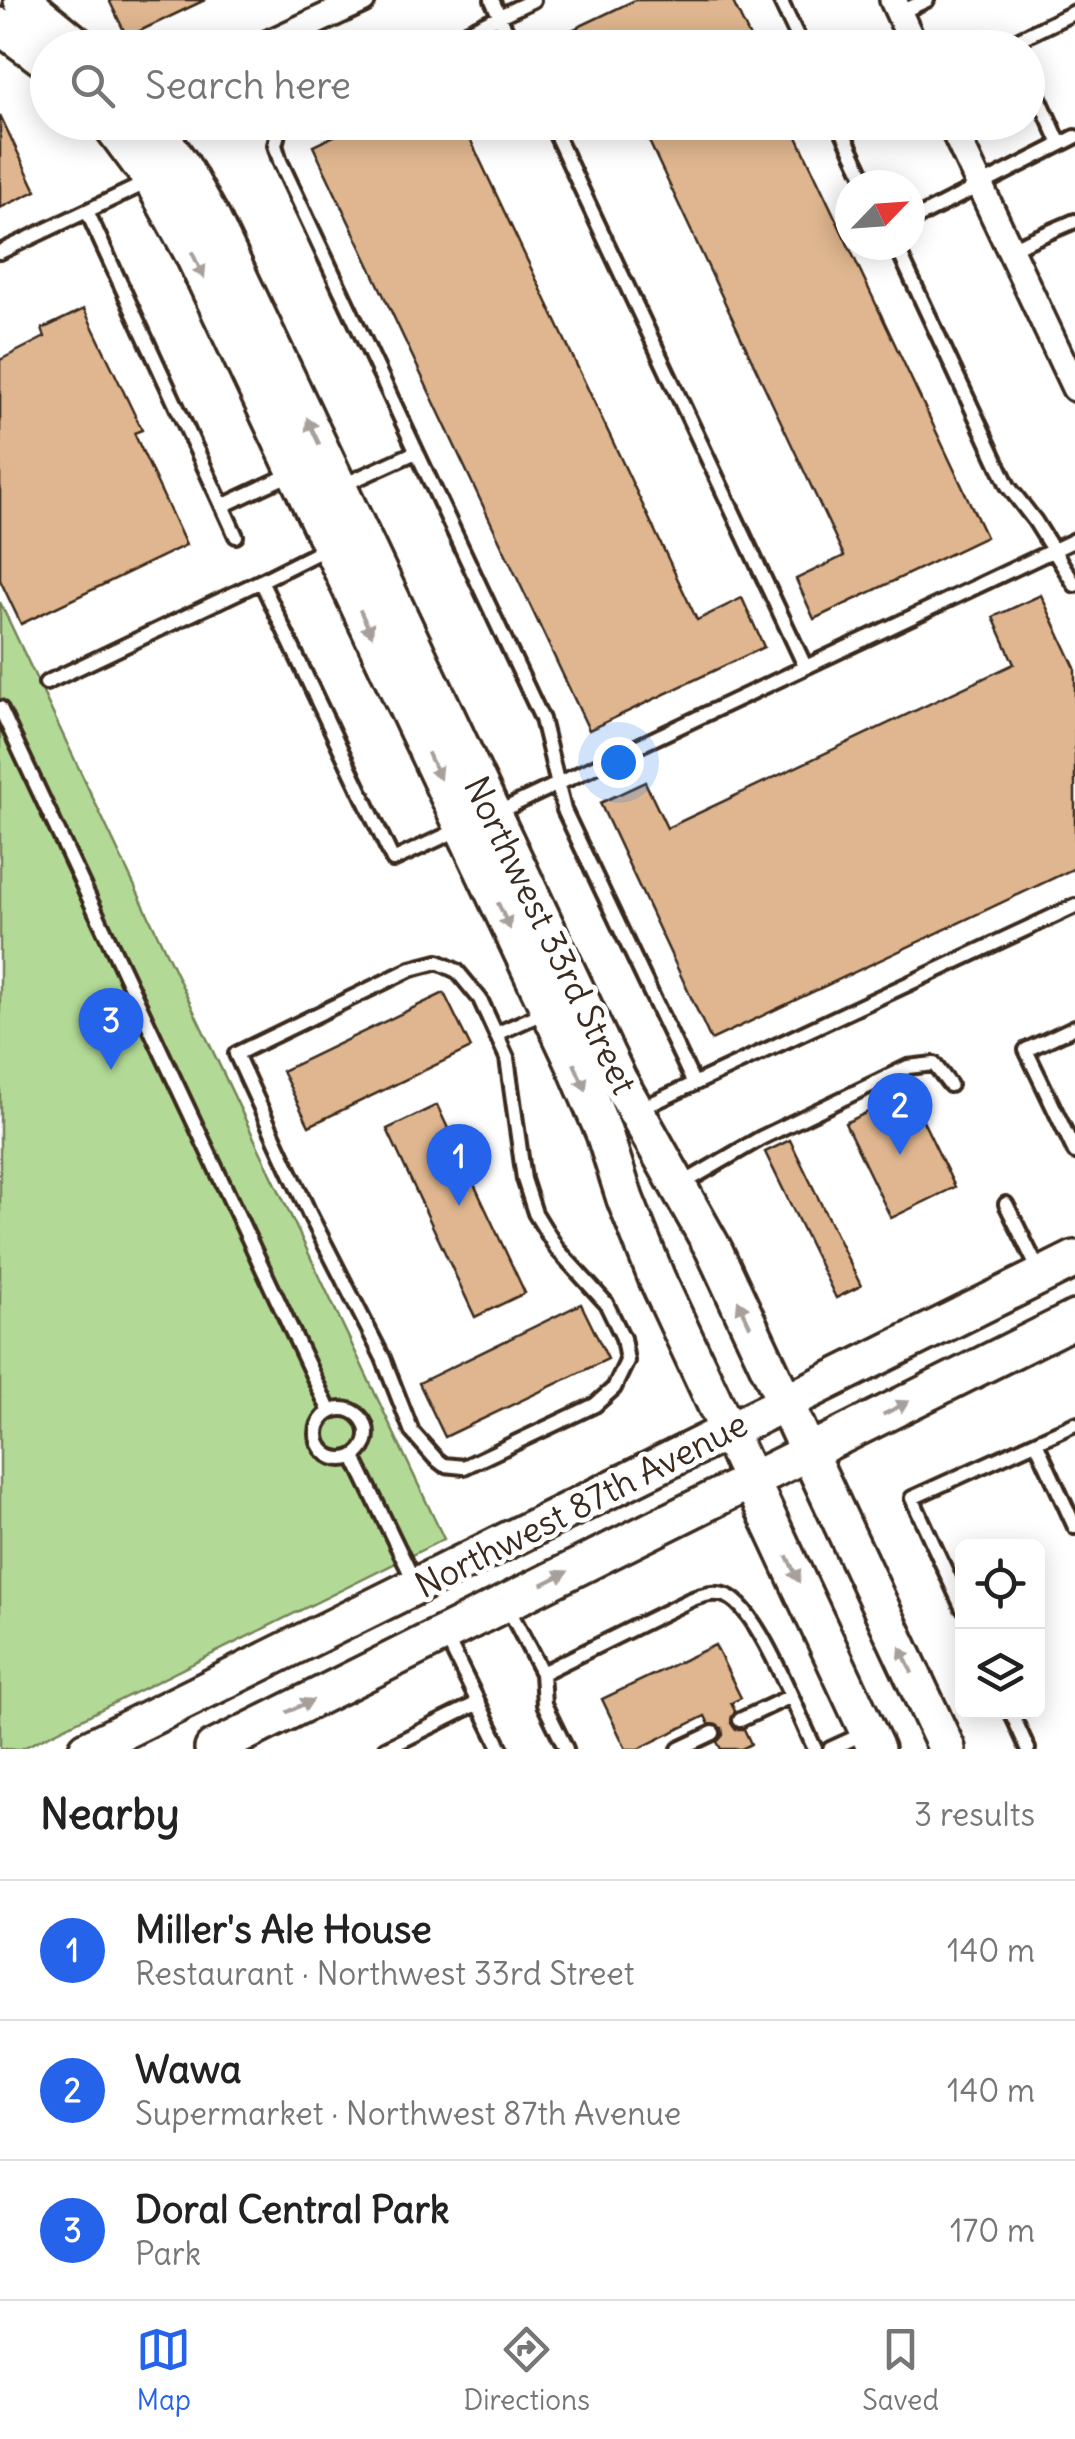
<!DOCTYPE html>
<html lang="en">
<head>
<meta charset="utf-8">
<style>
	body { margin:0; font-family:Delius,sans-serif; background:#f2f2f2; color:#222 }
	.controls { position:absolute; right:30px; bottom:30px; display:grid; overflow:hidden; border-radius:15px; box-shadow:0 5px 25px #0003 }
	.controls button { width:90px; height:90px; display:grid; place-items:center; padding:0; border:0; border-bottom:2px solid #e0e0e0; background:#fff; color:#222; font:50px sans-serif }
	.compass { position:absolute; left:835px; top:170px; width:90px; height:90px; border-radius:50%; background:#fff; box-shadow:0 5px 25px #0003; rotate:65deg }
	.you { position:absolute; left:618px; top:762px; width:35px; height:35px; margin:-25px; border:8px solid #fff; border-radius:50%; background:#1a73e8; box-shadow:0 0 0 15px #1a73e833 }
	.badge { display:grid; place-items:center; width:65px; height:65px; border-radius:50%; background:#2563eb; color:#fff; font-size:32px; font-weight:700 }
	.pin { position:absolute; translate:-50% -82px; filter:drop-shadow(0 2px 5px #0008) }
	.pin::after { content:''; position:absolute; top:52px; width:35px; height:30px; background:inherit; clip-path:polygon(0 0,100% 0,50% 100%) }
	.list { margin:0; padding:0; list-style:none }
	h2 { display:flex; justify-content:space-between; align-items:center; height:130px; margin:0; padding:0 40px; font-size:42px }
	h2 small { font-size:32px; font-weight:400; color:#767676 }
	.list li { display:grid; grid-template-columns:65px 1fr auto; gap:30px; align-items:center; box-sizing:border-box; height:140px; padding:0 40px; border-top:2px solid #e0e0e0 }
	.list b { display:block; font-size:38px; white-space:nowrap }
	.list p { margin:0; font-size:32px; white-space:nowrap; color:#767676 }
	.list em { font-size:32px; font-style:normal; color:#767676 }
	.icon { flex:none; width:55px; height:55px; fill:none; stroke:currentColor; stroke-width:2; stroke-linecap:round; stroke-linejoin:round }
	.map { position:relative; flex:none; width:1075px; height:1749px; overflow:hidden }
	.search { position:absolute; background:#fff; box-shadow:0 5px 25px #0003; left:30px; right:30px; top:30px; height:110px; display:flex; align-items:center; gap:25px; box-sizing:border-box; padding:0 35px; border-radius:55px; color:#767676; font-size:38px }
	.sheet { height:550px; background:#fff }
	nav { display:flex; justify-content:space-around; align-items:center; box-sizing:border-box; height:140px; border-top:2px solid #e0e0e0; background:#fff; font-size:28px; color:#767676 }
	nav a { display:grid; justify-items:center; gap:5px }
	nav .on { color:#2563eb }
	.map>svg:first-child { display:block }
	.green { fill:#b2da96; stroke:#76825a; stroke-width:2.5 }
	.building { fill:#dfb68f; stroke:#3b2a1e; stroke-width:2.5 }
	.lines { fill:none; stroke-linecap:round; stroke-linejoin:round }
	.lane-casing { stroke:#3b2a1e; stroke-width:20 }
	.street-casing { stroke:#3b2a1e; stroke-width:32 }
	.secondary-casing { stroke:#3b2a1e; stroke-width:42 }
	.lane { stroke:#fff; stroke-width:12 }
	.street { stroke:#fff; stroke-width:25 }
	.secondary { stroke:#fff; stroke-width:35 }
	.oneway { fill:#a79f9a }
	.labels { text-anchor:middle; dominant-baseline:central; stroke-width:10; stroke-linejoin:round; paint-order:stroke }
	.street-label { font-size:35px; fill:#3b2a1e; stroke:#fff }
</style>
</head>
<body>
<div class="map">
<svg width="1075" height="1749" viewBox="0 0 1075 1749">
	<rect width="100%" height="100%" fill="#fff"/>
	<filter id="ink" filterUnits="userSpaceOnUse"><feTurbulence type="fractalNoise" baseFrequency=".01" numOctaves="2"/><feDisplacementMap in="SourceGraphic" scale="20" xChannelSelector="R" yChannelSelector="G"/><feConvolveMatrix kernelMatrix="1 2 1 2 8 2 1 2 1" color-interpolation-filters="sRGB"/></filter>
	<g filter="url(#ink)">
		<path class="green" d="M 0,602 L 444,1539 L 21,1749 L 0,1749 Z"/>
		<path class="building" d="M 109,0 L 205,0 L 127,37 Z
			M 635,0 L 732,0 L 755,48 L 534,48 Z
			M 0,115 L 36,191 L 0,208 Z
			M 363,122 L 462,122 L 697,620 L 742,598 L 764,647 L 589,730 L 313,146 Z
			M 640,122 L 790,122 L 986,537 L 814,619 L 796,579 L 844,556 Z
			M 84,309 L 142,430 L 134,433 L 186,545 L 21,624 L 0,580 L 0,360 L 45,337 L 42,329 Z
			M 1041,595 L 1075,668 L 1075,868 L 711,1040 L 600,803 L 645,782 L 667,828 L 1014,664 L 993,617 Z
			M 444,993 L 471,1048 L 309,1126 L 282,1071 Z
			M 909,1092 L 955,1187 L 891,1218 L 845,1123 Z
			M 437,1105 L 525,1293 L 475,1317 L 387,1129 Z
			M 790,1140 L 861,1286 L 836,1298 L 765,1152 Z
			M 581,1304 L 608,1359 L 445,1437 L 419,1383 Z
			M 715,1645 L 741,1698 L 731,1703 L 735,1711 L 731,1723 L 735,1729 L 744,1729 L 751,1744 L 741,1749 L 721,1749 L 717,1742 L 723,1735 L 722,1728 L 709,1724 L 705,1716 L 638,1749 L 626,1749 L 602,1699 Z"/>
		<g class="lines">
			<g class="lane-casing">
				<path id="lane" d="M 492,0 L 514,48
					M 780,0 L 803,48
					M 899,13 L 927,0
					M 1013,42 L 1075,12
					M 433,48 L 533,0
					M 1028,73 L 1060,144
					M 281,122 L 275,145 L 280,161 L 542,719 L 564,810 L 694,1084
					M 550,122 L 805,666
					M 838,122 L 868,185
					M 87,211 L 236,536
					M 910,221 L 1075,137
					M 896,245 L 1008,486 L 1035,521 L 1075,585
					M 1010,249 L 1075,221
					M 0,252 L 150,181
					M 341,486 L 416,452
					M 222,506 L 293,473
					M 329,547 L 261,581 L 393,860 L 462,828
					M 46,683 L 261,581
					M 0,708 L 330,1412
					M 494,814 L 1075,540
					M 438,962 L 457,971 L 480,999 L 507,1058 L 524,1179 L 535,1213 L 557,1249 L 606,1303 L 623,1338 L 627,1361 L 614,1388 L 595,1405 L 464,1467 L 444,1465 L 435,1458 L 412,1432 L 383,1358 L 310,1215 L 236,1054 L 411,969 Z
					M 1075,1027 L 1026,1050 L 1075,1152
					M 496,1034 L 545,1012
					M 638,1110 L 1075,906
					M 682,1184 L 761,1138 L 908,1067 L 934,1064 L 950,1085
					M 1006,1204 L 1040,1273
					M317 1434a25 25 0 1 1 50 0a25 25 0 1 1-50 0Z
					M 1036,1442 L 1075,1527
					M 354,1457 L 416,1585
					M 507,1606 L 542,1673 L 690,1600 C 702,1595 715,1591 727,1596 C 759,1609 798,1715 815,1749
					M 962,1607 L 912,1498 L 1075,1424
					M 445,1635 L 501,1749
					M 542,1673 L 544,1704 L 566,1749
					M 1011,1712 L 1028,1749
					M 740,1720 L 789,1697
					M 385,1749 L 478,1703
					M 679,1749 L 713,1733
					M 830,1749 L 865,1733"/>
			</g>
			<g class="street-casing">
				<path id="street" d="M 893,0 L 915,48
					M 259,48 L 362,0
					M 950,122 L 1075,388"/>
			</g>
			<g class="secondary-casing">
				<path id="secondary" d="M 22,0 L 81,48
					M 0,26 L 48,62
					M 109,122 L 152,180 L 193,254 L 574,1063 L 604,1133 L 625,1199 L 657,1279 L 876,1749
					M 151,122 L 182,166 L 212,219 L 618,1079 L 714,1250 L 947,1749
					M 87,1749 L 1075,1259
					M 213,1749 L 1075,1319"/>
			</g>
			<use href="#lane" class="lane"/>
			<use href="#street" class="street"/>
			<use href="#secondary" class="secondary"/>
		</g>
		<defs><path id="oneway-solid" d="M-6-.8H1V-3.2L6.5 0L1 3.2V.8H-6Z" transform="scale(2.5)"/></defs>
		<g class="oneway">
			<use href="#oneway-solid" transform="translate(198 265) rotate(65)"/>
			<use href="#oneway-solid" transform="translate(313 431) rotate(-115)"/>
			<use href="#oneway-solid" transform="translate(366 623) rotate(65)"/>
			<use href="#oneway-solid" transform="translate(434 766) rotate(65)"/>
			<use href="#oneway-solid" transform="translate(504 916) rotate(65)"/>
			<use href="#oneway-solid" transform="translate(580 1077) rotate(66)"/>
			<use href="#oneway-solid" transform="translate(744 1313) rotate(-115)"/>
			<use href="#oneway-solid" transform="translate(896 1408) rotate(-27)"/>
			<use href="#oneway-solid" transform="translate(793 1569) rotate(65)"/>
			<use href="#oneway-solid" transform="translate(555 1578) rotate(-27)"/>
			<use href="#oneway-solid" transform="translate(906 1660) rotate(-115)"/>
			<use href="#oneway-solid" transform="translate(300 1706) rotate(-26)"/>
		</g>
	</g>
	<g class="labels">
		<g class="street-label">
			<text transform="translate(551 935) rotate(64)">Northwest 33rd Street</text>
			<text transform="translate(581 1504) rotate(-27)">Northwest 87th Avenue</text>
		</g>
	</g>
</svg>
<div class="controls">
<button><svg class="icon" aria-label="locate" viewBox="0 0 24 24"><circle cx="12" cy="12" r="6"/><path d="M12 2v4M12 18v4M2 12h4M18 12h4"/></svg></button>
<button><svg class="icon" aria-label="layers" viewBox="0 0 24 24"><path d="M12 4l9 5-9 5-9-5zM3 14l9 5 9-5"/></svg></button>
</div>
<svg class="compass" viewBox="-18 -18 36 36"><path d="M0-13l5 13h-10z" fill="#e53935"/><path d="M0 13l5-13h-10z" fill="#767676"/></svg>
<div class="you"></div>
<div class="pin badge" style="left:459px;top:1206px">1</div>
<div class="pin badge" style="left:900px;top:1155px">2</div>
<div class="pin badge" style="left:111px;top:1070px">3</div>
<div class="search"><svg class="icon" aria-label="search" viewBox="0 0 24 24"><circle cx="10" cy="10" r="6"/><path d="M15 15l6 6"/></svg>Search here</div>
</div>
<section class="sheet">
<h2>Nearby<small>3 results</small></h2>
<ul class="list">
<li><span class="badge">1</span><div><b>Miller's Ale House</b><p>Restaurant · Northwest 33rd Street</p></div><em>140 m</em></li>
<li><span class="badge">2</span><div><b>Wawa</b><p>Supermarket · Northwest 87th Avenue</p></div><em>140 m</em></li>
<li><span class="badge">3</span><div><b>Doral Central Park</b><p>Park</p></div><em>170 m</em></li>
</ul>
</section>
<nav>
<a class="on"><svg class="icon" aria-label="map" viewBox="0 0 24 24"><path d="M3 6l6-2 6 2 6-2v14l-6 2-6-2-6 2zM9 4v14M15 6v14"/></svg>Map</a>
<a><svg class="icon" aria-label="directions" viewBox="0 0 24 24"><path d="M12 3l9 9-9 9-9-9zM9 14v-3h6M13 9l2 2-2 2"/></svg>Directions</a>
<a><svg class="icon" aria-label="saved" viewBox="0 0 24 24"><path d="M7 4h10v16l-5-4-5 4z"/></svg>Saved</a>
</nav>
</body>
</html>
